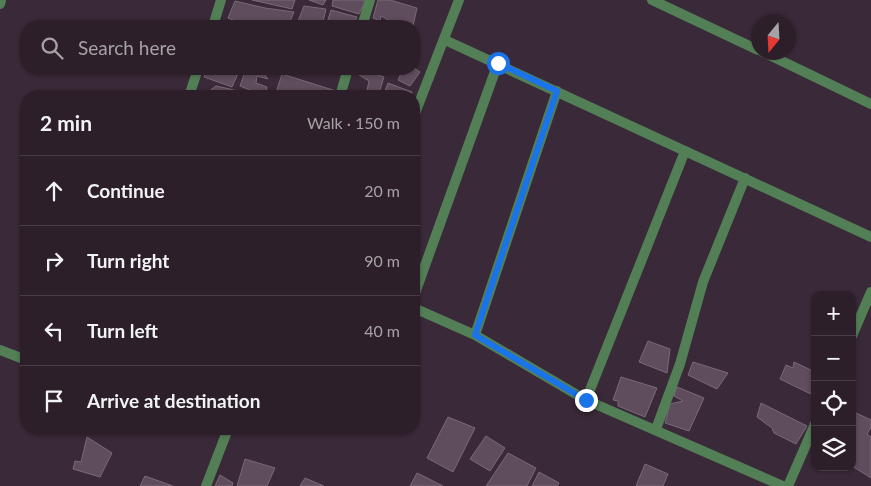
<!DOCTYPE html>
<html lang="en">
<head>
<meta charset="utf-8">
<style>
	body { margin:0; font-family:Lato,sans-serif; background:#342732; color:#f1f3f6 }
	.controls { position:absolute; right:15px; bottom:15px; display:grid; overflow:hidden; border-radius:10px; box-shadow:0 1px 4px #0004 }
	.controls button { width:45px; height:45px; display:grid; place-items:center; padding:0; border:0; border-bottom:1px solid #483d47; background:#2c1f2a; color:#f1f3f6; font:25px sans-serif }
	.compass { position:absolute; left:751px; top:15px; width:45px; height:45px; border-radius:50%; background:#2c1f2a; box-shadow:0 1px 4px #0004; rotate:198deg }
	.stop { position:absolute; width:15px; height:15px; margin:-11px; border:4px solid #1a73e8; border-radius:50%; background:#fff }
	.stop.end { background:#1a73e8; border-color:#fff; box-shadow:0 1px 5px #0008 }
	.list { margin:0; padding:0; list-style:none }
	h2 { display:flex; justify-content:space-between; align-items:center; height:65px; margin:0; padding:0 20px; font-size:21px }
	h2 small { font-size:16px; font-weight:400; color:#a6a2a8 }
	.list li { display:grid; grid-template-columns:32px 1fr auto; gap:15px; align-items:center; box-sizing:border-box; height:70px; padding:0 20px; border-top:1px solid #483d47 }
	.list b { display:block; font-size:19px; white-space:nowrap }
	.list em { font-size:16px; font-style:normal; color:#a6a2a8 }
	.icon { flex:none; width:28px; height:28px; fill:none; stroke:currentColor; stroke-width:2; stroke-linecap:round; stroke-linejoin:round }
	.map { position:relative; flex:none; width:871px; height:486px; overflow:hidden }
	.search { position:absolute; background:#2c1f2a; box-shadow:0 1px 4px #0004; left:20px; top:20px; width:400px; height:55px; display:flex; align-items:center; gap:12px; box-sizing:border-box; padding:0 18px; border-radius:20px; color:#a6a2a8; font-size:19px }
	.panel { position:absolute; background:#2c1f2a; box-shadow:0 1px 4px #0004; left:20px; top:90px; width:400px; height:345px; border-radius:20px }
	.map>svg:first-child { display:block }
	.building { fill:#5f4c5c; stroke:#7b6878 }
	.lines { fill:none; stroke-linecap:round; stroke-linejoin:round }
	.street { stroke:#537f56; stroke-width:10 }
	.route { stroke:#1a73e8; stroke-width:6 }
</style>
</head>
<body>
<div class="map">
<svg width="871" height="486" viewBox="0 0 871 486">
	<rect width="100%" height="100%" fill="#3a2938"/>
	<path class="building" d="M 252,0 L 295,0 L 292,9 Z
		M 309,0 L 326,0 L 323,5 Z
		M 333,0 L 366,0 L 359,14 L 332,6 Z
		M 378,0 L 390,0 L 417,8 L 413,26 L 391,26 L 392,22 L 381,16 L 380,21 L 373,18 Z
		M 235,1 L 265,8 L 294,12 L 288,26 L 247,26 L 228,18 Z
		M 304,6 L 326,9 L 322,26 L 296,26 Z
		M 331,10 L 357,17 L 353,26 L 326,26 Z
		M 414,68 L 420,72 L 410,86 L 398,80 L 403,69 Z
		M 207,69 L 224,70 L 240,69 L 232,87 L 204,77 Z
		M 246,69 L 260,69 L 268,79 L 257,76 L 256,83 L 267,87 L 265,96 L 240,86 Z
		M 361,69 L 384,77 L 378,96 L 366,95 L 369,81 L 359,75 Z
		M 282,74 L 336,91 L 334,96 L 275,96 Z
		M 388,83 L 412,92 L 411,96 L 383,96 Z
		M 216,86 L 230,89 L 254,96 L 208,96 L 208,92 Z
		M 648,341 L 670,349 L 667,373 L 639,362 Z
		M 693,362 L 728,373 L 717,389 L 688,375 Z
		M 794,362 L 815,372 L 815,396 L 780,379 L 786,365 L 793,368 Z
		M 621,377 L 657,388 L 645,417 L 618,406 L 618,401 L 613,400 Z
		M 677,387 L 704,398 L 689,431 L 665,423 L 670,404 L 683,401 L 674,396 Z
		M 761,403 L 807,426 L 796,444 L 774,433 L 772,428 L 757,417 Z
		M 852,411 L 871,420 L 871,427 L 867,434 L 871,437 L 871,478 L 852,466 Z
		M 448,417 L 475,428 L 453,472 L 427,458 Z
		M 486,436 L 505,448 L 490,471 L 470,459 Z
		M 87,437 L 112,453 L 100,477 L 73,469 L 75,461 L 81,462 Z
		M 508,453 L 536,468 L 527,486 L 486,486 Z
		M 245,459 L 275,468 L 267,486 L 237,486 Z
		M 645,464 L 668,474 L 663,486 L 636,486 Z
		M 539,472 L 559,483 L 557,486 L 532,486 Z
		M 417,473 L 443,486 L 410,486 Z
		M 220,475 L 233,483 L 232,486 L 215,486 Z
		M 145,476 L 173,486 L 140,486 Z
		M 305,478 L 324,486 L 300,486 Z"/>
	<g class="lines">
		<path class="street" d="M 652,0 L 758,50
			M 0,4 L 1,0
			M 213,26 L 221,0
			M 362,26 L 370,0
			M 445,40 L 871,237
			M 763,52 L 871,104
			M 189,96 L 198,69
			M 340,96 L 348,69
			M 414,116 L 459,0
			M 414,296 L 498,63
			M 414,308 L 475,335 L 586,400 L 783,486
			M 475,335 L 557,91
			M 852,336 L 871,292
			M 0,350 L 26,360
			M 586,400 L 685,151
			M 656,429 L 680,364 L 703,282 L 745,178
			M 206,486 L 228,429
			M 788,486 L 815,424"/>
	</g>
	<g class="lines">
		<path class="route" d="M 498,63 L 557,91 L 475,335 L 586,400"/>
	</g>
</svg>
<div class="controls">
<button>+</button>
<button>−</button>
<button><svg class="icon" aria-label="locate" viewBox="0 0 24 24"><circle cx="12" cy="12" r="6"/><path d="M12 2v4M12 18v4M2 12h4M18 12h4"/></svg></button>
<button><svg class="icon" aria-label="layers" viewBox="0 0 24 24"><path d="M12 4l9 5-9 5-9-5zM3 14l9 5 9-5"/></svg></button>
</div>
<svg class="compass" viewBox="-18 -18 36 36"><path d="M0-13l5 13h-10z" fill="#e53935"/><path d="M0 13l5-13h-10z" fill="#a6a2a8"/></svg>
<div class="stop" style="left:498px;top:63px"></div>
<div class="stop end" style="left:586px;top:400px"></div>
<div class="search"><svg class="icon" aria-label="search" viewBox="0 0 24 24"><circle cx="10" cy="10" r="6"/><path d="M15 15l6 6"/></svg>Search here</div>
<section class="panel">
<h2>2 min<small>Walk · 150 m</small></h2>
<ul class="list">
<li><svg class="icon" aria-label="ahead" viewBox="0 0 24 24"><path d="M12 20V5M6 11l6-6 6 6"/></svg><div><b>Continue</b></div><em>20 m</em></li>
<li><svg class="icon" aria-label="right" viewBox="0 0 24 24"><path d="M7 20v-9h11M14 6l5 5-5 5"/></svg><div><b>Turn right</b></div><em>90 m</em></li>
<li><svg class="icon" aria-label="left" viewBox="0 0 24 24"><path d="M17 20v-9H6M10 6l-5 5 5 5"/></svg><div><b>Turn left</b></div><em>40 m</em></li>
<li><svg class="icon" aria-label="arrive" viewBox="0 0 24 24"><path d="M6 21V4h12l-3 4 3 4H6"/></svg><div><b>Arrive at destination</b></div></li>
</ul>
</section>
</div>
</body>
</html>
